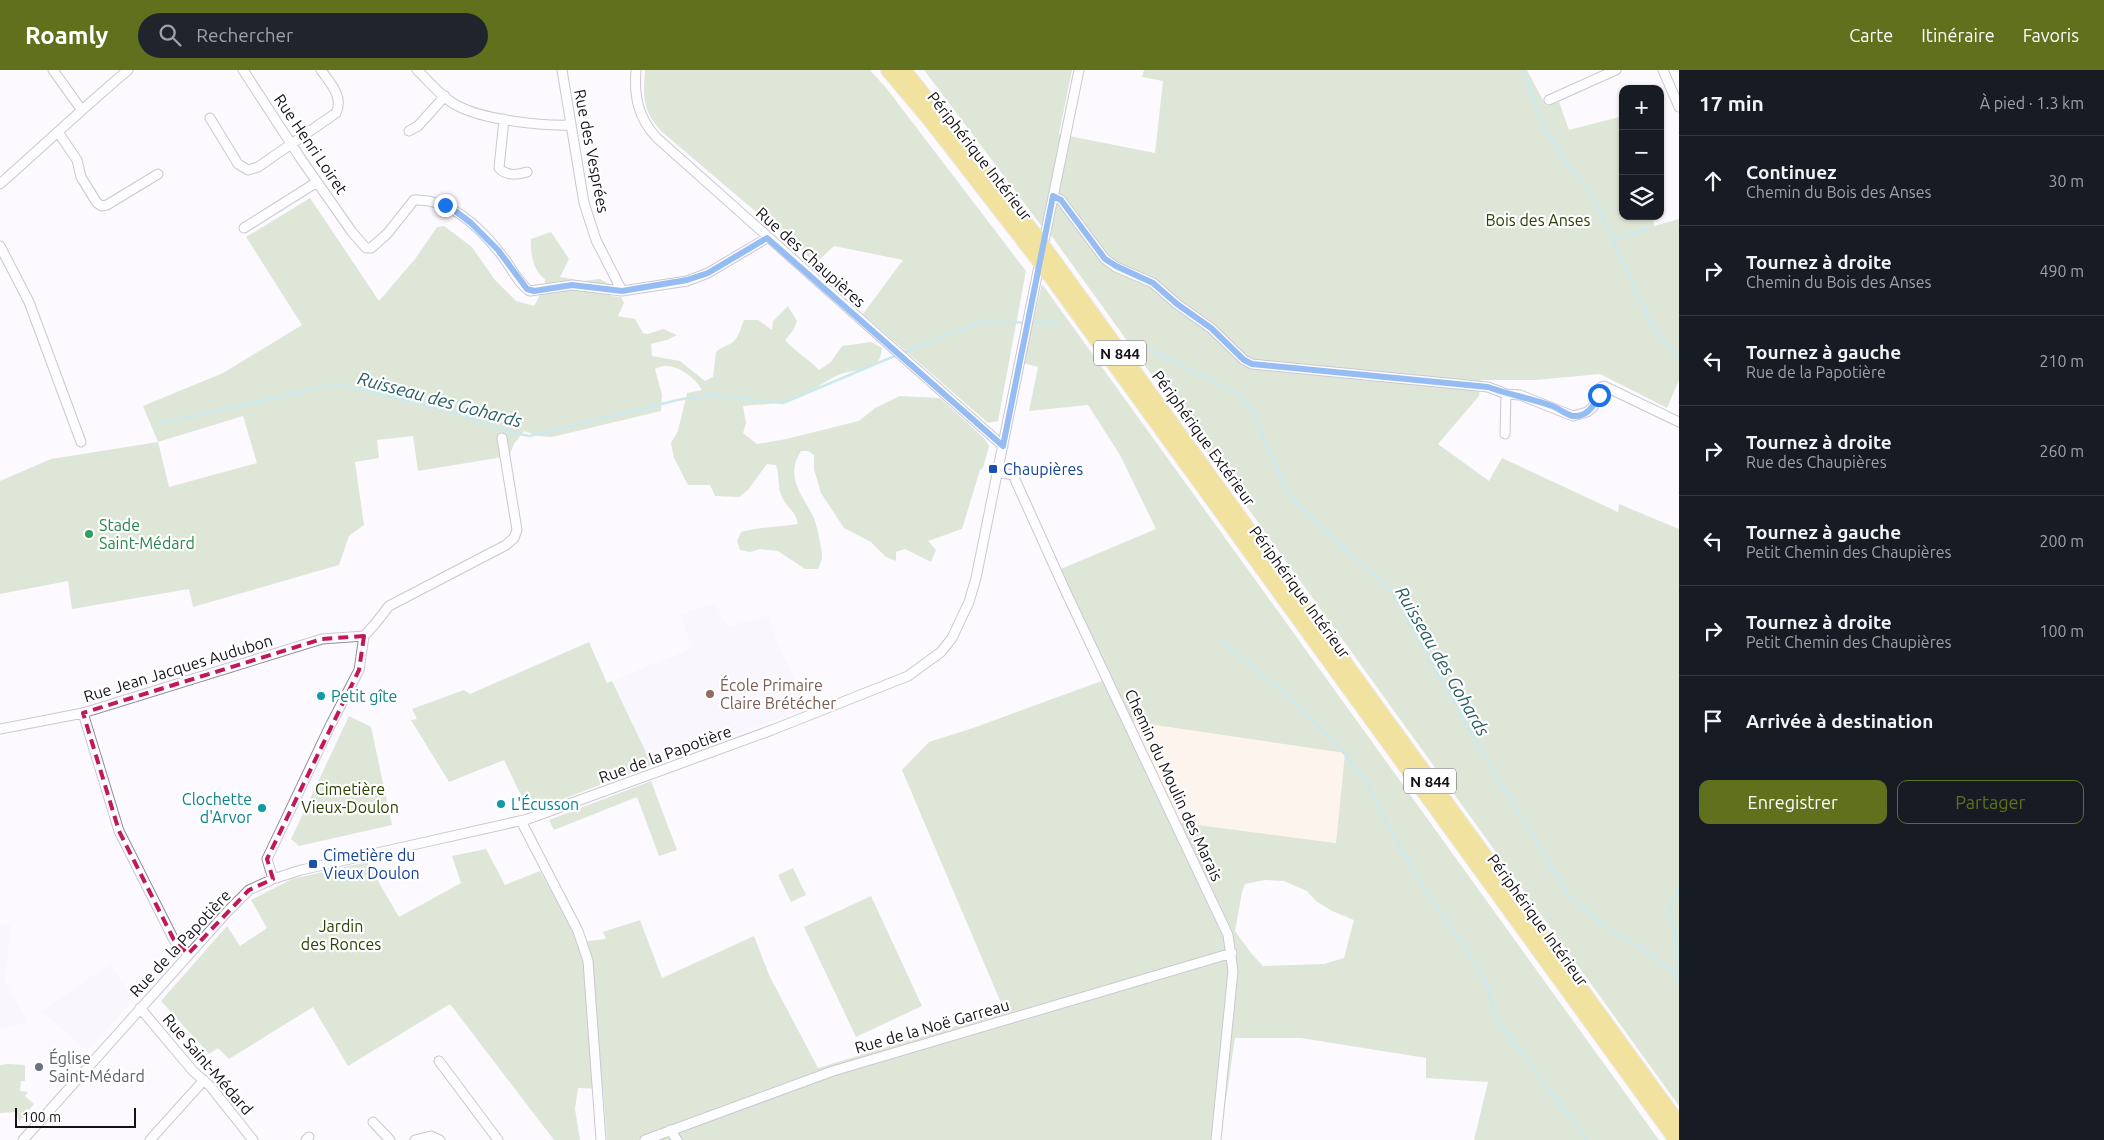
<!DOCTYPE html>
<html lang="fr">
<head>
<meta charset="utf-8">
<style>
	body { margin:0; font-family:Ubuntu,sans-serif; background:#20242c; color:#f1f3f6 }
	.controls { position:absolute; right:15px; top:15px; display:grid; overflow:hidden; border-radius:10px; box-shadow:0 1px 4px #0004 }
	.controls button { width:45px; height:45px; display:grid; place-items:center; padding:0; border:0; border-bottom:1px solid #363941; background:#171b24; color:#f1f3f6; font:25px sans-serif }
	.scale { position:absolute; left:15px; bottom:12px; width:121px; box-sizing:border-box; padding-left:5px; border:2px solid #151219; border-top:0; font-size:14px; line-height:18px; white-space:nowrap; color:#151219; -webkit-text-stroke:4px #fff; paint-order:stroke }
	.stop { position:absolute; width:15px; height:15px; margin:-11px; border:4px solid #1a73e8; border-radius:50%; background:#fff }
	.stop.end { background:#1a73e8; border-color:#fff; box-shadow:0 1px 5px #0008 }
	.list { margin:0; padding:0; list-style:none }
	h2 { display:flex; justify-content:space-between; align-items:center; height:65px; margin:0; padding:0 20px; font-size:21px }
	h2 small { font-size:16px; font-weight:400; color:#9ea1a6 }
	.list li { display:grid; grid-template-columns:32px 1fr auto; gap:15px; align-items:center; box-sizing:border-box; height:90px; padding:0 20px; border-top:1px solid #363941 }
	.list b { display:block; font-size:19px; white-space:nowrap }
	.list p { margin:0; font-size:16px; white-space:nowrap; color:#9ea1a6 }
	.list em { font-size:16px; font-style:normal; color:#9ea1a6 }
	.actions { display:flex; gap:10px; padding:15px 20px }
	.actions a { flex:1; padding:11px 0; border:1px solid #60701d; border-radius:10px; text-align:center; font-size:18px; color:#60701d }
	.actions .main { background:#60701d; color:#fff }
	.icon { flex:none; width:28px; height:28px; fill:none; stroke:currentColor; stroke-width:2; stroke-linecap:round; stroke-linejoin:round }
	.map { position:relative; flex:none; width:1679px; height:1070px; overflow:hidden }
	header { display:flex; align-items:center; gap:30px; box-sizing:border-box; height:70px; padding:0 25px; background:#60701d; color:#fff }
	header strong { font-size:24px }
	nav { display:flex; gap:28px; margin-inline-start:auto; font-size:18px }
	.search { width:350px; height:45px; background:#20242c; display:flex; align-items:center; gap:12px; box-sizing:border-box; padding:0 18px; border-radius:28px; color:#9ea1a6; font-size:19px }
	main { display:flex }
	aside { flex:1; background:#171b24 }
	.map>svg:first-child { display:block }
	.industrial { fill:#feeedc }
	.built { fill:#f5f1fd }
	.green { fill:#bbcfab; fill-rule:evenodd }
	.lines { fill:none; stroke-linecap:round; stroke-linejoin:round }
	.stream { stroke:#93d4db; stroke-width:2.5 }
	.minor-casing { stroke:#928b9e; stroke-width:11 }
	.highway-casing { stroke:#d5d4d6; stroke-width:16 }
	.minor { stroke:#fff; stroke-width:9 }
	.highway { stroke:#e5c82e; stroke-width:14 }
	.highway-bridge-casing { stroke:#d5d4d6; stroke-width:16; stroke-linecap:butt }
	.highway-bridge { stroke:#e5c82e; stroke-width:14 }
	.route { stroke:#1a73e8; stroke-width:6 }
	.marked { fill:none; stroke:#c2185b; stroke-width:4; stroke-dasharray:10 6; stroke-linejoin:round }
	.transit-dot { fill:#1a4fb4; stroke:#fff; stroke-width:2 }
	.leisure-dot { fill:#2e9e5b; stroke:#fff; stroke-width:2 }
	.education-dot { fill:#8d6e63; stroke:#fff; stroke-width:2 }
	.culture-dot { fill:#0f9aa8; stroke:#fff; stroke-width:2 }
	.worship-dot { fill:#6b7280; stroke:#fff; stroke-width:2 }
	.labels { text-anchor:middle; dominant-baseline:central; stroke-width:4.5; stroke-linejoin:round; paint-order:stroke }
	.shield { fill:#fff; stroke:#5b595e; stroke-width:1 }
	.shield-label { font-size:15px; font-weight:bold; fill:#151219 }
	.street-label { font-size:16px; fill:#151219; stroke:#fff }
	.park-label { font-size:16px; fill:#284400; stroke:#fff }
	.transit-label { font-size:16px; fill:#164399; stroke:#fff; text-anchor:start }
	.leisure-label { font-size:16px; fill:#27864d; stroke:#fff; text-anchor:start }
	.education-label { font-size:16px; fill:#785e54; stroke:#fff; text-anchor:start }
	.culture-label { font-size:16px; fill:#0d838f; stroke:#fff; text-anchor:start }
	.worship-label { font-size:16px; fill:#5b616d; stroke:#fff; text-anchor:start }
	.water-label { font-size:18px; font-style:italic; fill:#275e63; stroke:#fff }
</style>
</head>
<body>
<header>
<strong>Roamly</strong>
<div class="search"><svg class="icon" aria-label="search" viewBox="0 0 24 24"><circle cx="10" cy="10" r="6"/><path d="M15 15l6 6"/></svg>Rechercher</div>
<nav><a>Carte</a><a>Itinéraire</a><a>Favoris</a></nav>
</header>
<main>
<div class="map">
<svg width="1679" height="1070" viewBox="0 0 1679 1070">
	<rect width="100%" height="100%" fill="#fcfafe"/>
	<path class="industrial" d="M 1127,651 L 1345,683 L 1336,773 L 1175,752 Z"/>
	<path class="built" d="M 715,533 L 727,557 L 768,546 L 777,572 L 808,638 L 652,695 L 612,611 L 693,578 L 680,545 Z
		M 0,854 L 10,855 L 5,913 L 28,952 L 0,959 Z
		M 110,894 L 134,930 L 87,981 L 41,941 Z"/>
	<path class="green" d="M 645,0 L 870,0 L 887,19 L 1026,201 L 998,351 L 988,353 L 863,244 L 903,190 L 834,176 L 816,193 L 661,61 C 642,40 643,27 645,0 Z
		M 924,0 L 1072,0 L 1059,64 L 1155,83 L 1163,11 L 1142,7 L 1144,0 L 1527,0 L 1546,36 L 1559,32 L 1569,60 L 1623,46 L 1623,146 L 1653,146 L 1654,156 L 1679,149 L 1679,310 L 1667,338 L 1600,304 L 1536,310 L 1481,310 L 1479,326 L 1438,374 L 1489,411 L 1502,388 L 1618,442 L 1619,434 L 1679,459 L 1679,1036 L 1053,168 L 1040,154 Z
		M 310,128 L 379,231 L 415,189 L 437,157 L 444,156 L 472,177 L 495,210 L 516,231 L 534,236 L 544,217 L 545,209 C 533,202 530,181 531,169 L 551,162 L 569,189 L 560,207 L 583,211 L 600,209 L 609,214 L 611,226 L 621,227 L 624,233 L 618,246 L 635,249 L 643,263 L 648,264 L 663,259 L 677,265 L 667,270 L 651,274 L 652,286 L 680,291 L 705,311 L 713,307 L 716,282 C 721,277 728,276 733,272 C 739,267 741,257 744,250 L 758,250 L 772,260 L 773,251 L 788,236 L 797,251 L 794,259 L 785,270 C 795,282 808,288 819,300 L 831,292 L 842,276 L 871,272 L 882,278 C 881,285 880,291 874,295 C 865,301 854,300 844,303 C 824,309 810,326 789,331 C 775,335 758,334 743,336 L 746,353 L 743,363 L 757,374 L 786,369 L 859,351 L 875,338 L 900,326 L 940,328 L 984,368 L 989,376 L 983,398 L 980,400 L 962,459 L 928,471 L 936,480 L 931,492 L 905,479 L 896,482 L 896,491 L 886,487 L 871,472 L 844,458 L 821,423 L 814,399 L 814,385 L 808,381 L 801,381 C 785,407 801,423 813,446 C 816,451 823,482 822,488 C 822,491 819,496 818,499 L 805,499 L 778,481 L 760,479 L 750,482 L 740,480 L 737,471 L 741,462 C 760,457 779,457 798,454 C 795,440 787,438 782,427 C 777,418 780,405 776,395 L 767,394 L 748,420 L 739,427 L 715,426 L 710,415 L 688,415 L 674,388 L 671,373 L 678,361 L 687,323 L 702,320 C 696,309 680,296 666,296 C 663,295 658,298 655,299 L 662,325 L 661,341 L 552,367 L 538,366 L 524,361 L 514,374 L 510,384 L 503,387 L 418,401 L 413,366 L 377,370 L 379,388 L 355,392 L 364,455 L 349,466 L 339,495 L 193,537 L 189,519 L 72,539 L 68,511 L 0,524 L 0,411 L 51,389 L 158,372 L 143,336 L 223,303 L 302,255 L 246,167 ZM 243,346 L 257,393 L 169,417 L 158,372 Z
		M 1042,214 L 1659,1070 L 1474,1070 L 1488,1012 L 1426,1008 L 1426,988 L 1301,968 L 1235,968 L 1220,1070 L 607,1070 L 603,1019 L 578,1018 L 575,1039 L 580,1070 L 554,1070 L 450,934 L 348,996 L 313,937 L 229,989 L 218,978 L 209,984 L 161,931 L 227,856 L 240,876 L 267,858 L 251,830 L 292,809 L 367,792 L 399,847 L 461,813 L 452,786 L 486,779 L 505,815 L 540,801 L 579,872 L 606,869 L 603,862 L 640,850 L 662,908 L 754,866 L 769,905 L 818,998 L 995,944 L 1001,933 L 902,700 L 929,672 L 976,657 L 1107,609 L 1056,501 L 1156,459 L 1120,385 L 1088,335 L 1029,341 L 1038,297 L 1023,293 ZM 1128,651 L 1345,683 L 1336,773 L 1175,752 ZM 1265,810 L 1284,811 L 1307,821 L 1316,831 L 1332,841 L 1354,850 L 1344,888 L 1324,894 L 1263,896 L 1251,883 L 1235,861 L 1242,822 L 1245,814 Z
		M 589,572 L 607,613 L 612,611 L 652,695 L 529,742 L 504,690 L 449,712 L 411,650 L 417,649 L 412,639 L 464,620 L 470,624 Z
		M 349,646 L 371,657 L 392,755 L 299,776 L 291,769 Z
		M 651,711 L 677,780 L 659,786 L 637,727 L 554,760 L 549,750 Z
		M 793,798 L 806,825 L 791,832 L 778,805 Z
		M 871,826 L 922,936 L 856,967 L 804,857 Z
		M 8,994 L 25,995 L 25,1011 L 21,1011 L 20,1021 L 28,1022 L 25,1026 L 34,1034 L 19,1052 L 16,1042 L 0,1043 L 0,995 Z"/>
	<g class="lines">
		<path class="stream" d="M 1524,0 L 1536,38 L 1549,66 L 1571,99 L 1591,122 L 1653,258 L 1679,286
			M 1637,162 L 1650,158
			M 1614,169 L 1634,163
			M 1130,269 L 1239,324 L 1251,338 L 1284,416 L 1297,434 L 1387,517 L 1398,532 L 1479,677 L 1569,826 L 1604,856 L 1645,880 L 1677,905
			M 903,283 L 979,252 L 1059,253
			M 158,354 L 334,314 L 363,320 L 442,339 L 513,363 L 530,366 L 682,329 L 710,325 L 783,333 L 897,285
			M 1223,571 L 1234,582 L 1280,619 L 1336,674 L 1363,706 L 1391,761 L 1424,818 L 1467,880 L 1487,915 L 1496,949 L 1587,1070
			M 1679,819 L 1668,843 L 1675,862 L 1677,905 L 1679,908"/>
		<g class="minor-casing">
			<path id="minor" d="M 53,0 L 81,39
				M 243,0 L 301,89 L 352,162 L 366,178 L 371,178 L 387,164 L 414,130 C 453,128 485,162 506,191 C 513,201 520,215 530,221 L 572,215 L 622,221 L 687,211 L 708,203 L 767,168
				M 417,0 C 430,12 442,28 458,36 C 485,50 541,56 571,55
				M 562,0 L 584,133 L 596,170 L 622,221
				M 636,0 C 634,27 638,48 657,68 L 1003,376
				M 1663,0 L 1679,37
				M 1549,30 L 1616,0
				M 210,48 L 238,94 L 248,100 L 258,97 L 336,43 C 344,27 330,13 321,0
				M 504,49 L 499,98 C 506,106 518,105 527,102
				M 409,61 L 418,56 L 445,26
				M 58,62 L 77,90 L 81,107 L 97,133 L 102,136 L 107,135 L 158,104
				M 0,114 C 43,76 84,37 128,0
				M 1053,126 L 1061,130 L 1105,189 L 1116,197 L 1153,213 L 1177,234 L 1211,258 L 1244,290 L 1252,294 L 1488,317 L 1506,324 L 1520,325 L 1573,346 L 1587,342 L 1593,337 L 1600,318 L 1604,316 L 1679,352
				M 244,158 L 317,112
				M 0,176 L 29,232 L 81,372
				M 1043,176 L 1079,0
				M 1505,364 L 1506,324
				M 997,402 L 1013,405 L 1065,520 L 1228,865 L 1233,901 L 1216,1070
				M 364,566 L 375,554 L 389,536 L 506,475 L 514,468 L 517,460 L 502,368
				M 83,643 L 119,761 L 174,870 L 188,884
				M 0,659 L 83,643 L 322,569 L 364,566
				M 521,751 L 578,861 L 588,891 L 601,1070
				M 273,809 L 267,789 L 331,654 L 359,600 L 364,566
				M 140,938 L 193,1001 L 210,1016 L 253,1070
				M 439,991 L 498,1070
				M 373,1052 L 390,1070
				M 670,1060 L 677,1070
				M 23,1070 L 227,842 L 249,820 L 273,809 L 301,800 L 528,749 L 772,660 L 908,606 L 941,582 L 952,568 L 969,532 L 976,508 L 1040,191
				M 150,1070 L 204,1010
				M 306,1070 L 309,1067
				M 415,1070 L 431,1066 L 440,1070
				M 645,1070 L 833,1001 L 1232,883"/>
		</g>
		<g class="highway-casing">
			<path id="highway" d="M 888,0 L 930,50 L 1026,174
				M 904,0 L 1033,162
				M 1060,199 L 1679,1054
				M 1054,211 L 1676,1070"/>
		</g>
		<use href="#minor" class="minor"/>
		<use href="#highway" class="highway"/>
		<g class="highway-bridge-casing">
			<path id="highway-bridge" d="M 1033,162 L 1060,199
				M 1026,174 L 1054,211"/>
		</g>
		<use href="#highway-bridge" class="highway-bridge"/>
	</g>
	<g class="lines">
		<path class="route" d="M 445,135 L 454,140 L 471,153 L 498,180 L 527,219 L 534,221 L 572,215 L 622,221 L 687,210 L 708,203 L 767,168 L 1003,376 L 1053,126 L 1061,130 L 1105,189 L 1116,196 L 1153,213 L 1177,234 L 1211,258 L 1244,290 L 1252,294 L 1488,317 C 1509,325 1531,328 1552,336 C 1558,338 1567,345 1573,346 C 1587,347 1594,336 1599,325"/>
	</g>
	<path d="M0 0H1679V1070H0ZM 364,566 L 359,600 L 267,789 L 273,809 L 249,820 L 188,884 L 174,870 L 119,761 L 83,643 L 322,569 Z" fill="#fcfafe" fill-opacity=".55" fill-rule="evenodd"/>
	<path class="marked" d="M 364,566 L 359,600 L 267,789 L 273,809 L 249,820 L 188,884 L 174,870 L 119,761 L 83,643 L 322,569 Z"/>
	<g class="transit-dot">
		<rect x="988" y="394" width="10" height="10" rx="2.5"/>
		<rect x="308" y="789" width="10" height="10" rx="2.5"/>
	</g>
	<circle class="leisure-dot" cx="89" cy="464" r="5"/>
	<circle class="education-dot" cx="710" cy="624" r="5"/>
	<g class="culture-dot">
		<circle cx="321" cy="626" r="5"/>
		<circle cx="501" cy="734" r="5"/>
		<circle cx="262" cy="738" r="5"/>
	</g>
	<circle class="worship-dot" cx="39" cy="997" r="5"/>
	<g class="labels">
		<g class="shield">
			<rect x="1094" y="270.5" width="52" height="25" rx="4"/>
			<rect x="1404" y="698.5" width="52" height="25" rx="4"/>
		</g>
		<g class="shield-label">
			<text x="1120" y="283">N 844</text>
			<text x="1430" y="711">N 844</text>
		</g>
		<g class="street-label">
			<text transform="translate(311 74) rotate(56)">Rue Henri Loiret</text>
			<text transform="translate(592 81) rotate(79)">Rue des Vesprées</text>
			<text transform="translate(980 86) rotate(52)">Périphérique Intérieur</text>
			<text transform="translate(811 187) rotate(42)">Rue des Chaupières</text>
			<text transform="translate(1204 368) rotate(54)">Périphérique Extérieur</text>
			<text transform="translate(1300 522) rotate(54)">Périphérique Intérieur</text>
			<text transform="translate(178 598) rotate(-17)">Rue Jean Jacques Audubon</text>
			<text transform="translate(665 684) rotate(-20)">Rue de la Papotière</text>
			<text transform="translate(1174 715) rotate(65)">Chemin du Moulin des Marais</text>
			<text transform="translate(1538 850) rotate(54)">Périphérique Intérieur</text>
			<text transform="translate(180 873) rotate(-47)">Rue de la Papotière</text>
			<text transform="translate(932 956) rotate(-16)">Rue de la Noë Garreau</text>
			<text transform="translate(208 994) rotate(49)">Rue Saint-Médard</text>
		</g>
		<g class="park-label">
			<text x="1538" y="150">Bois des Anses</text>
			<text x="350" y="719">Cimetière<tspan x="350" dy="18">Vieux-Doulon</tspan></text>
			<text x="341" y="856">Jardin<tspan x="341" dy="18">des Ronces</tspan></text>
		</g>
		<g class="transit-label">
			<text x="1003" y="399">Chaupières</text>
			<text x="323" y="785">Cimetière du<tspan x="323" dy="18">Vieux Doulon</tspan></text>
		</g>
		<g class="leisure-label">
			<text x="99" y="455">Stade<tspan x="99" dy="18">Saint-Médard</tspan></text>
		</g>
		<g class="education-label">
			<text x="720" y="615">École Primaire<tspan x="720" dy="18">Claire Brétécher</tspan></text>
		</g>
		<g class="culture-label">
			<text x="331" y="626">Petit gîte</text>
			<text x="252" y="729" text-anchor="end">Clochette<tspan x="252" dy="18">d'Arvor</tspan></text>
			<text x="511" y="734">L'Écusson</text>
		</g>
		<g class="worship-label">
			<text x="49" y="988">Église<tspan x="49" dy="18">Saint-Médard</tspan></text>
		</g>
		<g class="water-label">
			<text transform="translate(440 329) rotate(15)">Ruisseau des Gohards</text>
			<text transform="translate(1443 591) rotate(60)">Ruisseau des Gohards</text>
		</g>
	</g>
</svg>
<div class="controls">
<button>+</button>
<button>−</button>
<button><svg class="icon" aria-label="layers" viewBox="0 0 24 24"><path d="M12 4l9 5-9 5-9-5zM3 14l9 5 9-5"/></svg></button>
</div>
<div class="scale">100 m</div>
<div class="stop" style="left:1599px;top:325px"></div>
<div class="stop end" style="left:445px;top:135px"></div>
</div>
<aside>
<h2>17 min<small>À pied · 1.3 km</small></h2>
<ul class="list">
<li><svg class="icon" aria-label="ahead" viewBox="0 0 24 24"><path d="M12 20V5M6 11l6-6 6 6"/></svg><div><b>Continuez</b><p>Chemin du Bois des Anses</p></div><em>30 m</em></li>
<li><svg class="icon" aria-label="right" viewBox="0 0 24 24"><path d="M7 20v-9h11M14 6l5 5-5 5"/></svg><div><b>Tournez à droite</b><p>Chemin du Bois des Anses</p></div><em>490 m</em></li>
<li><svg class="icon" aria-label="left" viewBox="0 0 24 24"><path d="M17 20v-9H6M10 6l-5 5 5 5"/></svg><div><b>Tournez à gauche</b><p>Rue de la Papotière</p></div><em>210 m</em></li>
<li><svg class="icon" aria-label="right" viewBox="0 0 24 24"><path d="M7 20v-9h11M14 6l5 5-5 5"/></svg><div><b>Tournez à droite</b><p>Rue des Chaupières</p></div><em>260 m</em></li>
<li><svg class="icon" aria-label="left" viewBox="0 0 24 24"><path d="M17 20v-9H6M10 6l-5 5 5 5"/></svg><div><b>Tournez à gauche</b><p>Petit Chemin des Chaupières</p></div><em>200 m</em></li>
<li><svg class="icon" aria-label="right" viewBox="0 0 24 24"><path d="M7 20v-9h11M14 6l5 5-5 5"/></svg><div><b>Tournez à droite</b><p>Petit Chemin des Chaupières</p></div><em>100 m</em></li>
<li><svg class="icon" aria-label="arrive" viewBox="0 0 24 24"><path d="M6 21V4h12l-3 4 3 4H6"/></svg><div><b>Arrivée à destination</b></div></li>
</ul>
<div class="actions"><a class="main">Enregistrer</a><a>Partager</a></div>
</aside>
</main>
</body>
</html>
